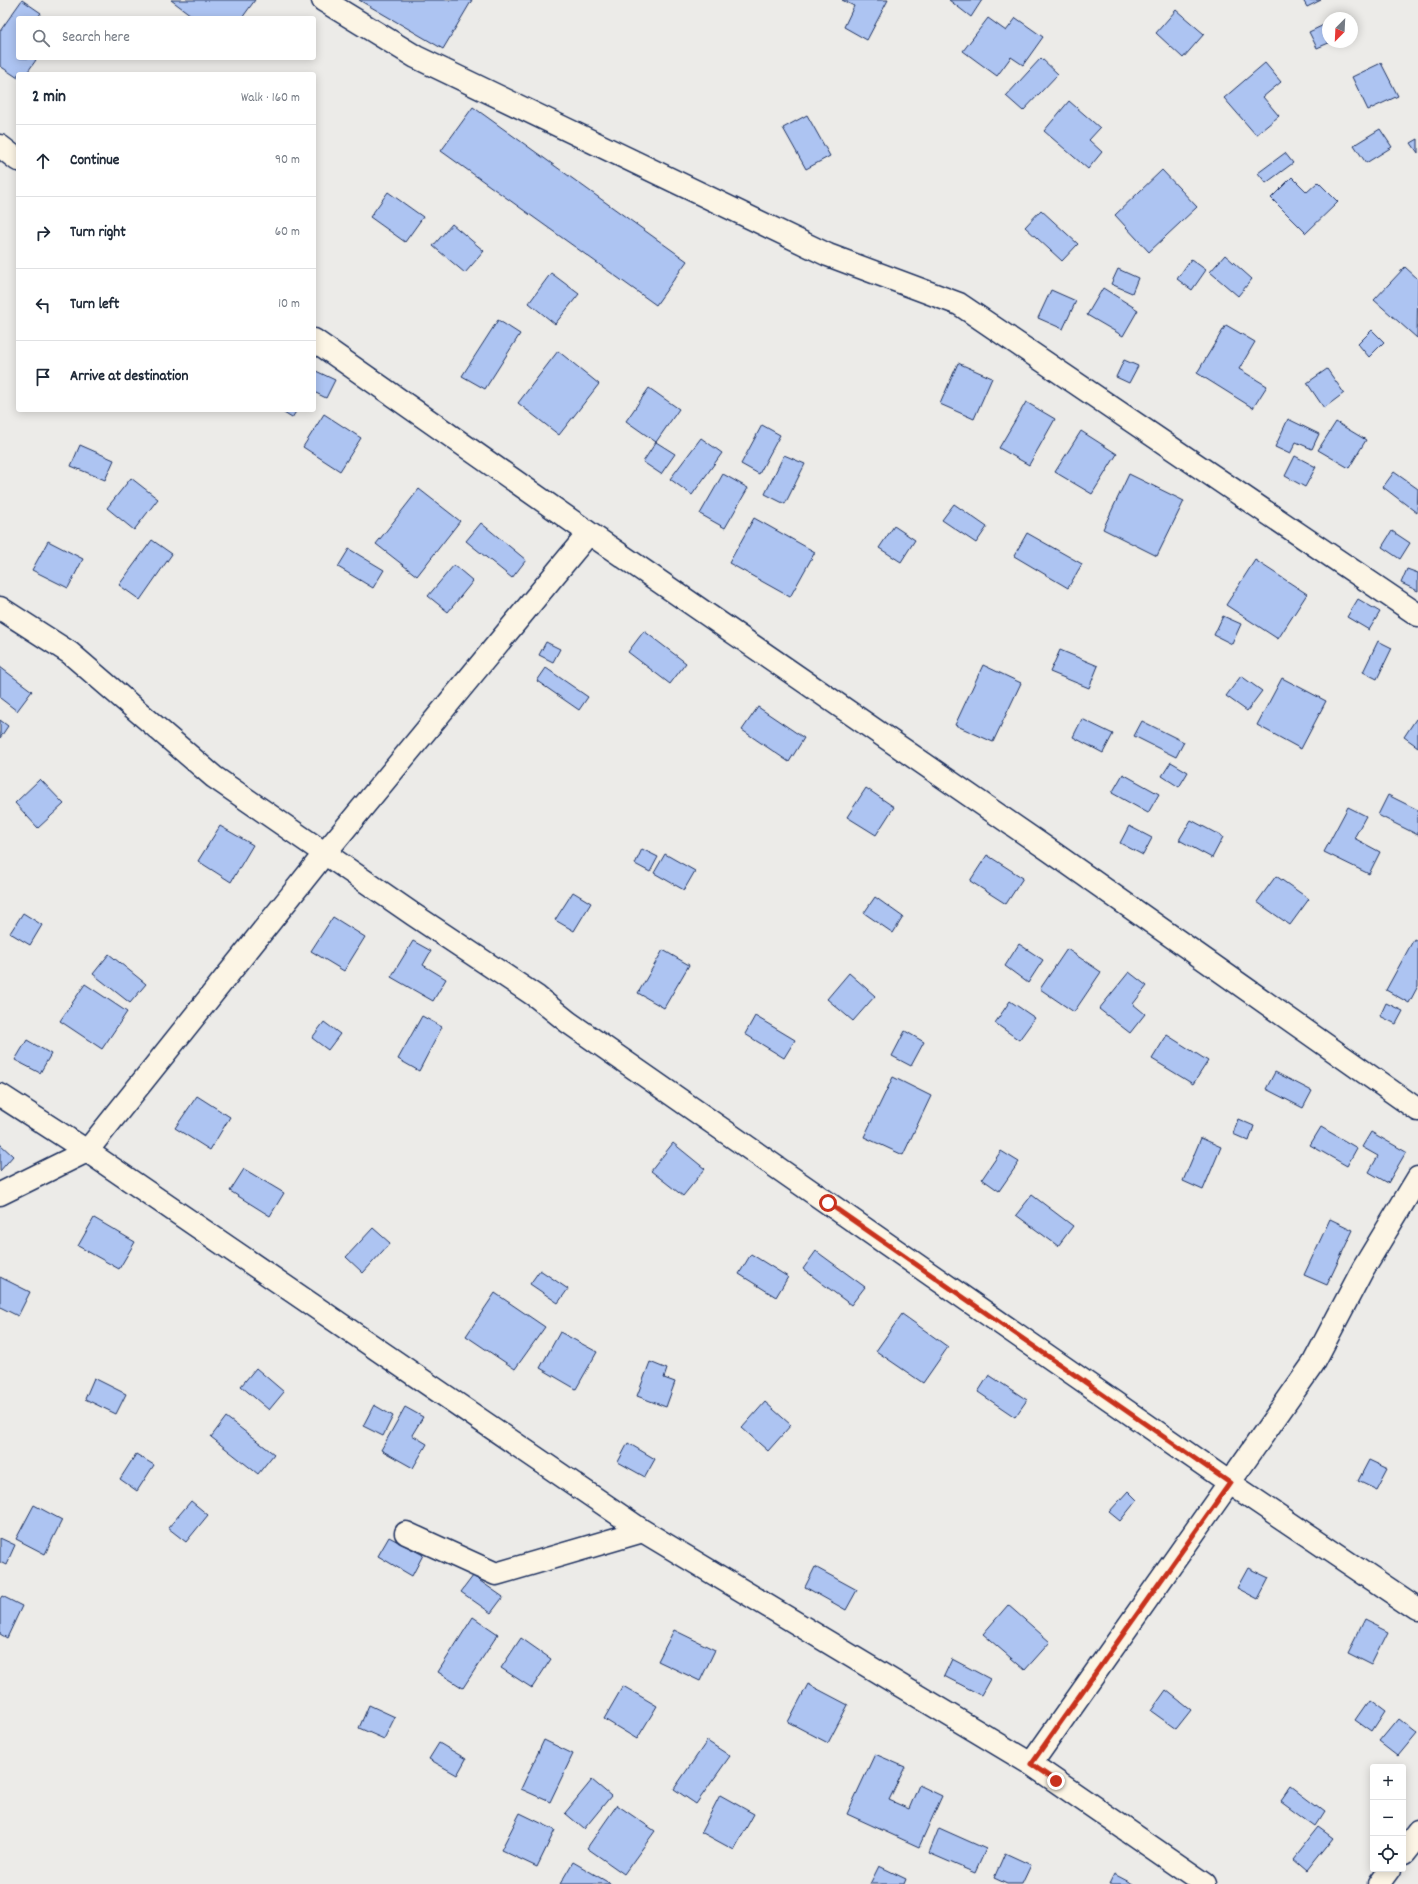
<!DOCTYPE html>
<html lang="en">
<head>
<meta charset="utf-8">
<style>
	body { margin:0; font-family:Dekko,sans-serif; background:#f2f2f3; color:#1f2937 }
	.controls { position:absolute; right:12px; bottom:12px; display:grid; overflow:hidden; border-radius:4px; box-shadow:0 2px 10px #0003 }
	.controls button { width:36px; height:36px; display:grid; place-items:center; padding:0; border:0; border-bottom:1px solid #e0e1e3; background:#fff; color:#1f2937; font:20px sans-serif }
	.compass { position:absolute; left:1322px; top:12px; width:36px; height:36px; border-radius:50%; background:#fff; box-shadow:0 2px 10px #0003; rotate:204deg }
	.stop { position:absolute; width:12px; height:12px; margin:-9px; border:3px solid #c8321e; border-radius:50%; background:#fff }
	.stop.end { background:#c8321e; border-color:#fff; box-shadow:0 1px 4px #0008 }
	.list { margin:0; padding:0; list-style:none }
	h2 { display:flex; justify-content:space-between; align-items:center; height:52px; margin:0; padding:0 16px; font-size:17px }
	h2 small { font-size:13px; font-weight:400; color:#747a83 }
	.list li { display:grid; grid-template-columns:26px 1fr auto; gap:12px; align-items:center; box-sizing:border-box; height:72px; padding:0 16px; border-top:1px solid #e0e1e3 }
	.list b { display:block; font-size:15px; white-space:nowrap }
	.list em { font-size:13px; font-style:normal; color:#747a83 }
	.icon { flex:none; width:22px; height:22px; fill:none; stroke:currentColor; stroke-width:2; stroke-linecap:round; stroke-linejoin:round }
	.map { position:relative; flex:none; width:1418px; height:1884px; overflow:hidden }
	.search { position:absolute; background:#fff; box-shadow:0 2px 10px #0003; left:16px; top:16px; width:300px; height:44px; display:flex; align-items:center; gap:10px; box-sizing:border-box; padding:0 14px; border-radius:4px; color:#747a83; font-size:15px }
	.panel { position:absolute; background:#fff; box-shadow:0 2px 10px #0003; left:16px; top:72px; width:300px; height:340px; border-radius:4px }
	.map>svg:first-child { display:block }
	.building { fill:#adc4f2; stroke:#1b2f5e }
	.lines { fill:none; stroke-linecap:round; stroke-linejoin:round }
	.street-casing { stroke:#1b2f5e; stroke-width:25 }
	.street { stroke:#fcf5e5; stroke-width:22 }
	.route { stroke:#c8321e; stroke-width:5 }
</style>
</head>
<body>
<div class="map">
<svg width="1418" height="1884" viewBox="0 0 1418 1884">
	<rect width="100%" height="100%" fill="#ecebe8"/>
	<filter id="ink" filterUnits="userSpaceOnUse"><feTurbulence type="fractalNoise" baseFrequency=".025" numOctaves="2"/><feDisplacementMap in="SourceGraphic" scale="8" xChannelSelector="R" yChannelSelector="G"/><feConvolveMatrix kernelMatrix="1 2 1 2 8 2 1 2 1" color-interpolation-filters="sRGB"/></filter>
	<g filter="url(#ink)">
		<path class="building" d="M 22,0 L 41,13 L 37,18 L 18,18 L 18,58 L 33,58 L 36,60 L 26,74 L 18,74 L 18,78 L 0,66 L 0,31 Z
			M 171,0 L 255,0 L 242,18 L 195,18 Z
			M 359,0 L 472,0 L 443,49 Z
			M 842,0 L 888,0 L 867,40 L 844,27 L 854,6 Z
			M 949,0 L 982,0 L 971,17 Z
			M 1303,0 L 1321,0 L 1307,7 Z
			M 1176,10 L 1204,34 L 1183,58 L 1156,33 Z
			M 988,18 L 1006,31 L 1016,18 L 1043,37 L 1023,65 L 1011,57 L 997,76 L 963,51 Z
			M 1328,23 L 1328,42 L 1331,42 L 1317,48 L 1309,32 Z
			M 1041,58 L 1058,74 L 1023,111 L 1006,96 Z
			M 1265,63 L 1281,82 L 1263,97 L 1279,116 L 1256,135 L 1224,98 Z
			M 1381,63 L 1398,96 L 1368,110 L 1352,77 Z
			M 1069,101 L 1100,128 L 1089,140 L 1102,152 L 1088,169 L 1044,131 Z
			M 473,107 L 687,261 L 656,305 L 441,151 Z
			M 807,115 L 830,156 L 806,169 L 783,128 Z
			M 1380,129 L 1392,147 L 1366,163 L 1354,145 Z
			M 1418,139 L 1418,153 L 1411,143 Z
			M 1285,153 L 1293,163 L 1266,183 L 1258,173 Z
			M 1162,170 L 1197,207 L 1149,252 L 1115,215 Z
			M 1292,177 L 1307,192 L 1318,182 L 1338,202 L 1306,233 L 1271,198 Z
			M 388,192 L 423,217 L 405,242 L 370,217 Z
			M 1041,210 L 1078,244 L 1062,261 L 1025,227 Z
			M 452,224 L 484,251 L 465,273 L 433,246 Z
			M 1225,255 L 1252,279 L 1238,296 L 1210,272 Z
			M 1191,259 L 1206,270 L 1192,290 L 1177,279 Z
			M 1405,267 L 1418,279 L 1417,338 L 1374,300 Z
			M 1118,269 L 1138,278 L 1132,293 L 1111,284 Z
			M 551,273 L 579,294 L 555,324 L 529,303 Z
			M 1103,288 L 1138,310 L 1123,336 L 1087,315 Z
			M 1051,290 L 1076,301 L 1063,329 L 1038,318 Z
			M 498,320 L 520,334 L 485,389 L 462,376 Z
			M 1226,325 L 1255,342 L 1239,369 L 1267,386 L 1253,408 L 1197,373 Z
			M 1372,330 L 1384,342 L 1369,357 L 1358,344 Z
			M 558,351 L 599,384 L 559,435 L 518,403 Z
			M 1124,360 L 1138,366 L 1129,383 L 1116,377 Z
			M 958,363 L 992,378 L 974,419 L 940,404 Z
			M 1327,369 L 1344,393 L 1324,408 L 1307,383 Z
			M 316,371 L 335,380 L 326,398 L 314,392 L 314,374 Z
			M 649,388 L 679,409 L 656,442 L 626,421 Z
			M 1026,402 L 1055,419 L 1029,465 L 999,448 Z
			M 279,410 L 297,410 L 292,418 Z
			M 324,414 L 361,438 L 340,471 L 303,447 Z
			M 1288,419 L 1319,434 L 1312,449 L 1296,442 L 1290,454 L 1275,447 Z
			M 1336,422 L 1366,440 L 1349,468 L 1318,450 Z
			M 762,425 L 780,435 L 759,474 L 741,464 Z
			M 1081,431 L 1117,454 L 1092,494 L 1055,472 Z
			M 701,438 L 722,453 L 692,495 L 670,479 Z
			M 656,442 L 675,454 L 661,474 L 643,462 Z
			M 80,445 L 114,460 L 105,480 L 71,466 Z
			M 784,455 L 805,464 L 785,504 L 765,494 Z
			M 1295,456 L 1316,467 L 1305,487 L 1285,476 Z
			M 1394,472 L 1418,489 L 1417,513 L 1383,487 Z
			M 723,474 L 748,488 L 725,528 L 700,514 Z
			M 1129,474 L 1184,501 L 1157,556 L 1103,529 Z
			M 131,478 L 158,499 L 134,530 L 107,508 Z
			M 419,489 L 460,521 L 417,576 L 376,544 Z
			M 954,504 L 987,527 L 976,543 L 942,520 Z
			M 754,518 L 815,552 L 790,597 L 729,563 Z
			M 481,523 L 526,560 L 512,578 L 466,541 Z
			M 894,526 L 915,540 L 901,562 L 879,548 Z
			M 1392,531 L 1410,543 L 1400,559 L 1382,547 Z
			M 1027,533 L 1082,564 L 1068,588 L 1014,556 Z
			M 152,540 L 172,554 L 140,600 L 119,585 Z
			M 48,541 L 83,559 L 68,588 L 32,570 Z
			M 349,549 L 384,570 L 373,588 L 338,567 Z
			M 1255,560 L 1307,594 L 1278,639 L 1226,605 Z
			M 454,565 L 473,581 L 448,612 L 428,596 Z
			M 1407,569 L 1418,573 L 1418,591 L 1401,583 Z
			M 1358,599 L 1380,612 L 1369,630 L 1347,617 Z
			M 1223,616 L 1241,624 L 1232,644 L 1214,635 Z
			M 644,631 L 686,663 L 670,684 L 628,652 Z
			M 1378,641 L 1392,648 L 1377,679 L 1363,672 Z
			M 546,642 L 560,649 L 553,662 L 539,655 Z
			M 1060,650 L 1098,666 L 1089,688 L 1050,672 Z
			M 983,665 L 1021,683 L 993,742 L 955,725 Z
			M 0,667 L 32,691 L 17,711 L 0,698 Z
			M 546,668 L 588,697 L 579,710 L 537,681 Z
			M 1241,676 L 1262,691 L 1247,711 L 1226,696 Z
			M 1282,678 L 1326,701 L 1301,749 L 1257,725 Z
			M 758,707 L 804,738 L 789,762 L 742,730 Z
			M 1082,719 L 1113,734 L 1103,753 L 1073,737 Z
			M 1416,719 L 1418,720 L 1418,747 L 1404,737 Z
			M 0,720 L 8,726 L 0,738 Z
			M 1142,721 L 1184,742 L 1176,757 L 1134,736 Z
			M 1171,762 L 1188,772 L 1179,787 L 1162,776 Z
			M 1123,774 L 1159,794 L 1148,813 L 1112,793 Z
			M 40,779 L 64,804 L 38,828 L 15,803 Z
			M 866,788 L 894,807 L 876,835 L 847,817 Z
			M 1388,795 L 1418,810 L 1418,835 L 1378,815 Z
			M 1348,807 L 1366,816 L 1354,838 L 1380,852 L 1369,874 L 1324,852 Z
			M 1191,820 L 1223,837 L 1212,858 L 1179,840 Z
			M 220,826 L 253,845 L 231,882 L 198,861 Z
			M 1129,826 L 1152,838 L 1143,855 L 1120,843 Z
			M 642,849 L 658,857 L 650,872 L 635,864 Z
			M 665,854 L 695,871 L 684,890 L 654,873 Z
			M 987,855 L 1023,878 L 1006,904 L 970,881 Z
			M 1276,876 L 1309,899 L 1290,925 L 1257,902 Z
			M 573,892 L 591,903 L 574,931 L 555,920 Z
			M 875,897 L 903,917 L 893,933 L 864,913 Z
			M 23,913 L 42,925 L 30,945 L 10,933 Z
			M 333,917 L 365,937 L 344,971 L 311,951 Z
			M 1414,939 L 1418,941 L 1418,986 L 1409,1003 L 1386,990 Z
			M 413,941 L 431,951 L 423,965 L 446,979 L 433,1001 L 391,977 Z
			M 1019,944 L 1043,960 L 1028,983 L 1005,966 Z
			M 1067,949 L 1101,972 L 1074,1012 L 1040,989 Z
			M 663,950 L 689,965 L 664,1008 L 638,993 Z
			M 109,954 L 146,984 L 130,1003 L 93,974 Z
			M 1129,972 L 1147,986 L 1133,1004 L 1145,1014 L 1130,1033 L 1099,1009 Z
			M 849,973 L 875,996 L 853,1021 L 827,999 Z
			M 85,984 L 127,1012 L 102,1049 L 60,1021 Z
			M 1010,1001 L 1035,1018 L 1019,1040 L 995,1023 Z
			M 1386,1003 L 1403,1011 L 1396,1024 L 1380,1016 Z
			M 422,1016 L 442,1027 L 419,1071 L 398,1059 Z
			M 755,1016 L 795,1040 L 784,1058 L 745,1034 Z
			M 324,1022 L 340,1034 L 328,1050 L 312,1038 Z
			M 905,1031 L 924,1042 L 911,1066 L 892,1056 Z
			M 1167,1035 L 1208,1061 L 1193,1084 L 1152,1059 Z
			M 27,1040 L 51,1054 L 40,1073 L 15,1060 Z
			M 1275,1072 L 1312,1091 L 1303,1108 L 1266,1089 Z
			M 893,1077 L 931,1096 L 903,1155 L 864,1137 Z
			M 197,1096 L 230,1117 L 210,1150 L 175,1128 Z
			M 1238,1119 L 1254,1126 L 1249,1141 L 1233,1134 Z
			M 1321,1127 L 1357,1148 L 1347,1166 L 1310,1145 Z
			M 1371,1132 L 1406,1152 L 1388,1183 L 1369,1172 L 1378,1156 L 1362,1147 Z
			M 1201,1138 L 1221,1147 L 1203,1190 L 1183,1181 Z
			M 673,1143 L 705,1169 L 683,1196 L 651,1171 Z
			M 0,1144 L 13,1156 L 0,1171 Z
			M 1001,1151 L 1019,1162 L 999,1191 L 982,1179 Z
			M 244,1169 L 284,1193 L 270,1216 L 230,1191 Z
			M 1032,1195 L 1073,1226 L 1058,1246 L 1016,1215 Z
			M 94,1218 L 135,1242 L 119,1269 L 78,1246 Z
			M 1330,1219 L 1353,1230 L 1327,1285 L 1304,1275 Z
			M 373,1228 L 390,1243 L 363,1273 L 346,1257 Z
			M 816,1251 L 865,1287 L 851,1305 L 803,1269 Z
			M 751,1254 L 788,1277 L 776,1297 L 739,1274 Z
			M 540,1270 L 568,1289 L 558,1303 L 530,1284 Z
			M 0,1277 L 30,1292 L 18,1316 L 0,1307 Z
			M 495,1293 L 545,1327 L 515,1369 L 466,1336 Z
			M 902,1314 L 948,1347 L 923,1383 L 876,1351 Z
			M 560,1332 L 597,1352 L 576,1389 L 540,1368 Z
			M 650,1362 L 667,1369 L 664,1378 L 675,1382 L 666,1407 L 637,1396 Z
			M 256,1368 L 284,1392 L 269,1410 L 241,1386 Z
			M 989,1375 L 1027,1400 L 1015,1417 L 978,1392 Z
			M 94,1378 L 126,1394 L 116,1414 L 85,1399 Z
			M 765,1402 L 791,1425 L 768,1451 L 742,1428 Z
			M 374,1405 L 393,1416 L 383,1436 L 363,1426 Z
			M 405,1407 L 423,1417 L 412,1435 L 427,1444 L 413,1468 L 381,1450 Z
			M 226,1417 L 274,1454 L 258,1474 L 211,1437 Z
			M 628,1443 L 655,1459 L 645,1477 L 618,1462 Z
			M 136,1454 L 154,1465 L 137,1491 L 120,1479 Z
			M 1369,1460 L 1388,1469 L 1377,1490 L 1358,1481 Z
			M 1128,1491 L 1137,1500 L 1120,1521 L 1109,1512 Z
			M 191,1501 L 208,1515 L 186,1542 L 168,1528 Z
			M 34,1505 L 62,1520 L 45,1554 L 16,1539 Z
			M 389,1537 L 423,1555 L 412,1576 L 378,1556 Z
			M 0,1538 L 15,1545 L 6,1565 L 0,1562 Z
			M 815,1567 L 857,1590 L 846,1610 L 805,1587 Z
			M 1248,1568 L 1269,1578 L 1258,1599 L 1237,1588 Z
			M 473,1576 L 503,1597 L 491,1613 L 461,1592 Z
			M 2,1596 L 22,1606 L 7,1638 L 0,1634 L 0,1599 Z
			M 1008,1605 L 1050,1642 L 1025,1670 L 983,1634 Z
			M 473,1617 L 498,1634 L 463,1688 L 438,1672 Z
			M 1364,1620 L 1388,1632 L 1372,1664 L 1348,1652 Z
			M 674,1630 L 715,1650 L 700,1681 L 658,1661 Z
			M 521,1638 L 551,1659 L 532,1688 L 501,1668 Z
			M 952,1659 L 990,1679 L 981,1695 L 944,1676 Z
			M 808,1684 L 848,1705 L 828,1743 L 788,1722 Z
			M 623,1686 L 657,1706 L 637,1739 L 604,1719 Z
			M 1166,1690 L 1191,1710 L 1176,1729 L 1151,1711 Z
			M 1369,1700 L 1385,1712 L 1372,1732 L 1355,1720 Z
			M 369,1705 L 395,1717 L 384,1739 L 359,1728 Z
			M 1399,1719 L 1417,1733 L 1398,1756 L 1380,1742 Z
			M 544,1740 L 573,1754 L 550,1802 L 521,1789 Z
			M 707,1741 L 730,1756 L 696,1804 L 674,1789 Z
			M 439,1743 L 466,1759 L 457,1775 L 429,1759 Z
			M 875,1754 L 905,1767 L 889,1800 L 909,1809 L 919,1785 L 942,1796 L 919,1847 L 847,1814 Z
			M 592,1780 L 611,1796 L 584,1829 L 565,1813 Z
			M 1291,1787 L 1324,1812 L 1315,1826 L 1281,1801 Z
			M 720,1795 L 754,1814 L 734,1850 L 701,1832 Z
			M 617,1805 L 655,1831 L 624,1874 L 587,1848 Z
			M 520,1813 L 555,1830 L 537,1867 L 501,1850 Z
			M 1318,1827 L 1333,1838 L 1306,1872 L 1292,1860 Z
			M 939,1828 L 986,1849 L 975,1873 L 929,1853 Z
			M 1005,1853 L 1031,1865 L 1022,1884 L 1007,1884 L 994,1878 Z
			M 573,1862 L 611,1884 L 560,1884 Z
			M 879,1866 L 906,1879 L 904,1884 L 870,1884 Z
			M 1114,1874 L 1133,1884 L 1109,1884 Z"/>
		<g class="lines">
			<g class="street-casing">
				<path id="street" d="M 323,0 L 416,57 L 828,255 L 959,304 L 1418,615
					M 0,146 L 18,160
					M 314,340 L 589,533 L 1049,850 L 1418,1110
					M 0,608 L 70,653 L 214,777 L 414,915 L 537,997 L 568,1022 L 1230,1483 L 1418,1610
					M 0,1095 L 87,1151 L 643,1531 L 1031,1764 L 1205,1884
					M 0,1194 L 87,1151 L 325,853 L 589,533
					M 406,1533 L 496,1574 L 643,1531
					M 1031,1764 L 1313,1364 L 1363,1269 L 1418,1178
					M 1403,1851 L 1418,1832
					M 1378,1884 L 1389,1869"/>
			</g>
			<use href="#street" class="street"/>
		</g>
	</g>
	<g class="lines" filter="url(#ink)">
		<path class="route" d="M 828,1203 L 1230,1483 L 1031,1764 L 1056,1781"/>
	</g>
</svg>
<div class="controls">
<button>+</button>
<button>−</button>
<button><svg class="icon" aria-label="locate" viewBox="0 0 24 24"><circle cx="12" cy="12" r="6"/><path d="M12 2v4M12 18v4M2 12h4M18 12h4"/></svg></button>
</div>
<svg class="compass" viewBox="-18 -18 36 36"><path d="M0-13l5 13h-10z" fill="#e53935"/><path d="M0 13l5-13h-10z" fill="#747a83"/></svg>
<div class="stop" style="left:828px;top:1203px"></div>
<div class="stop end" style="left:1056px;top:1781px"></div>
<div class="search"><svg class="icon" aria-label="search" viewBox="0 0 24 24"><circle cx="10" cy="10" r="6"/><path d="M15 15l6 6"/></svg>Search here</div>
<section class="panel">
<h2>2 min<small>Walk · 160 m</small></h2>
<ul class="list">
<li><svg class="icon" aria-label="ahead" viewBox="0 0 24 24"><path d="M12 20V5M6 11l6-6 6 6"/></svg><div><b>Continue</b></div><em>90 m</em></li>
<li><svg class="icon" aria-label="right" viewBox="0 0 24 24"><path d="M7 20v-9h11M14 6l5 5-5 5"/></svg><div><b>Turn right</b></div><em>60 m</em></li>
<li><svg class="icon" aria-label="left" viewBox="0 0 24 24"><path d="M17 20v-9H6M10 6l-5 5 5 5"/></svg><div><b>Turn left</b></div><em>10 m</em></li>
<li><svg class="icon" aria-label="arrive" viewBox="0 0 24 24"><path d="M6 21V4h12l-3 4 3 4H6"/></svg><div><b>Arrive at destination</b></div></li>
</ul>
</section>
</div>
</body>
</html>
